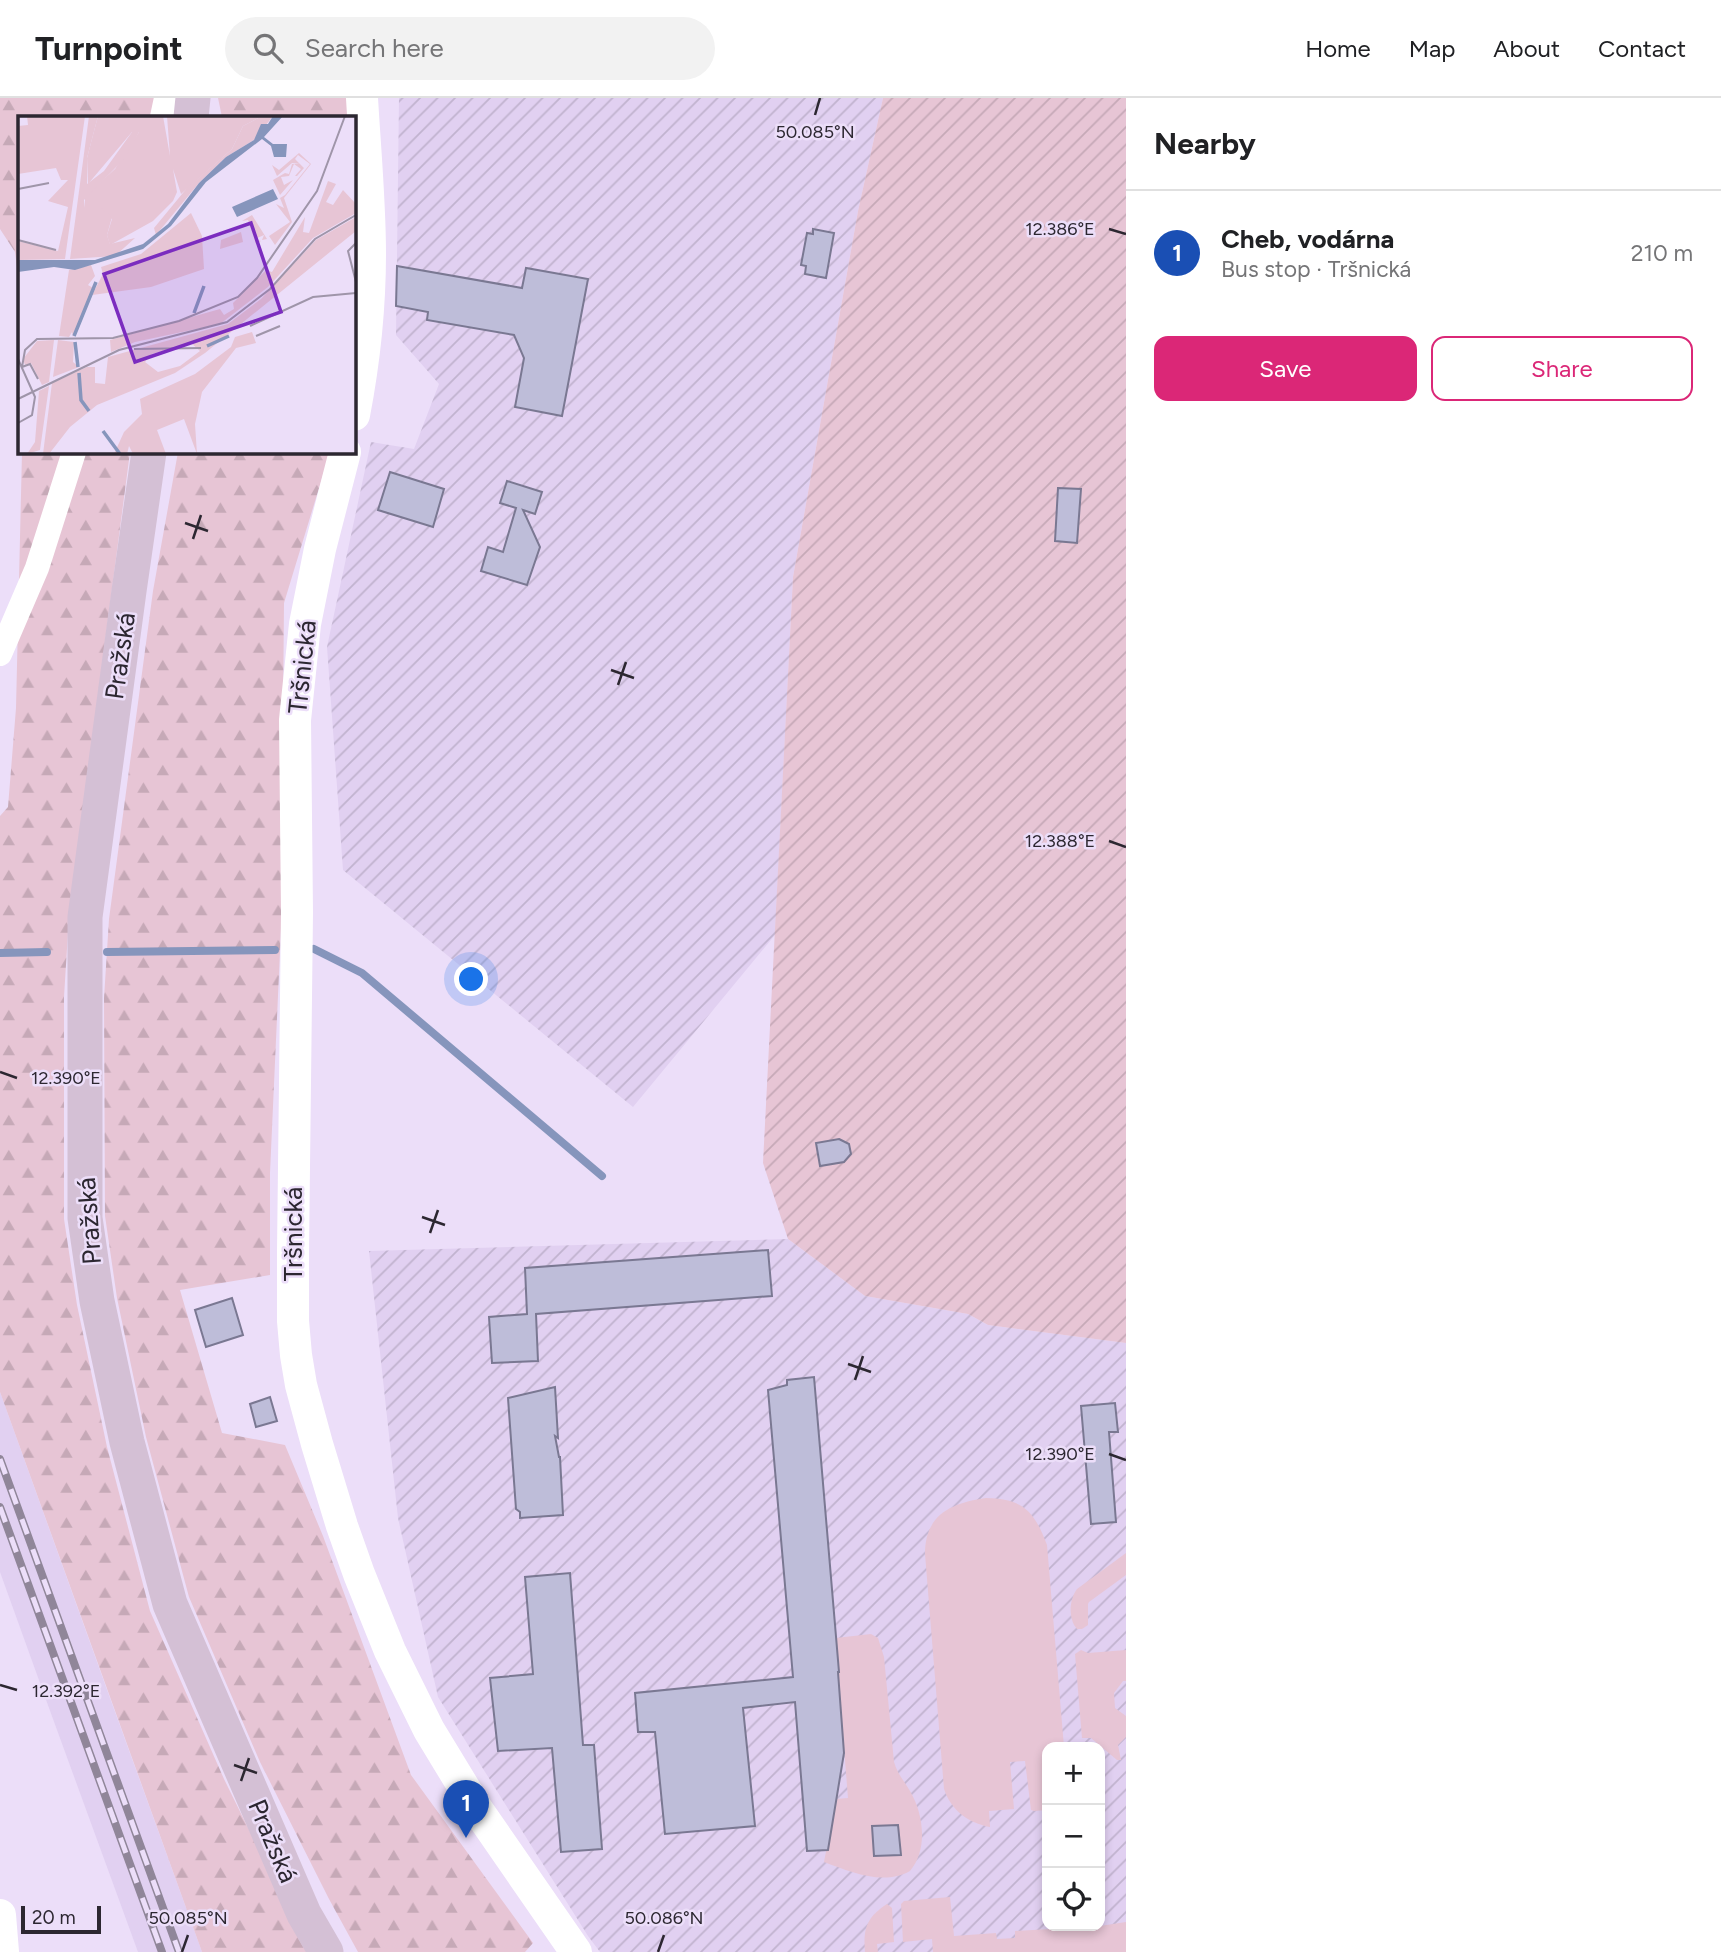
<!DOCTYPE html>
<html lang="en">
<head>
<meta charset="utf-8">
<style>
	body { margin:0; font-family:Figtree,sans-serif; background:#f2f2f2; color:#202124 }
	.controls { position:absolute; right:21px; bottom:21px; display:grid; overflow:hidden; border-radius:14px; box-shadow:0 4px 10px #0003 }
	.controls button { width:63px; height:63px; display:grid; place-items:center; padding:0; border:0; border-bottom:2px solid #e0e0e0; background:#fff; color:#202124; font:35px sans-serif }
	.scale { position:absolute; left:21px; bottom:18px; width:80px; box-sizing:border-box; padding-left:7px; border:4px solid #2c2731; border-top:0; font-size:19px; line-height:24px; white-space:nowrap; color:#2c2731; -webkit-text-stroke:5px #ecdef9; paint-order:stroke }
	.you { position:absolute; left:472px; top:882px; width:24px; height:24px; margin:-18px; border:5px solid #fff; border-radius:50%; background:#1a73e8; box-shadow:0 0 0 10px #1a73e833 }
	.badge { display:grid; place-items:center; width:46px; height:46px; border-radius:50%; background:#db2777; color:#fff; font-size:23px; font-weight:700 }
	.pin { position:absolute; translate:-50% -58px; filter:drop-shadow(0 2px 4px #0008) }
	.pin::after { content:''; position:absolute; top:37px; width:24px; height:21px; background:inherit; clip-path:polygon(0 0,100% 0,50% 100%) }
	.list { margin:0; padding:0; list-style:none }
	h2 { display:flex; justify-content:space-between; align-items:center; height:91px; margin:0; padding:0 28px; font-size:30px }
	h2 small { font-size:23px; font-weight:400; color:#757577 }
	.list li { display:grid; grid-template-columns:46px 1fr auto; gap:21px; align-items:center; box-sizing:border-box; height:126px; padding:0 28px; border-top:2px solid #e0e0e0 }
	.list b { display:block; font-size:26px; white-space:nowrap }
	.list p { margin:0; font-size:23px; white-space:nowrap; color:#757577 }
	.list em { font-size:23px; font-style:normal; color:#757577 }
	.actions { display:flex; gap:14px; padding:21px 28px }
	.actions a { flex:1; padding:16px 0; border:2px solid #db2777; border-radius:14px; text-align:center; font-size:24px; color:#db2777 }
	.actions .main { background:#db2777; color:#fff }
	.icon { flex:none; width:38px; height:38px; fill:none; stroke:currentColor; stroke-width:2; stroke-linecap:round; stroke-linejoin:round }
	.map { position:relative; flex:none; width:1126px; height:1854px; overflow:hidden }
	header { display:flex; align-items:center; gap:42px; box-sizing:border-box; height:98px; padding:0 35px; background:#fff; border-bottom:2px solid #e0e0e0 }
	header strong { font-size:33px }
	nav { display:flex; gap:38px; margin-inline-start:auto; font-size:24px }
	.search { width:490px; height:63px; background:#f2f2f2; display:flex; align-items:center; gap:18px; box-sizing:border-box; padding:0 24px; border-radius:38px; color:#757577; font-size:26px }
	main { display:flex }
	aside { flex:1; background:#fff }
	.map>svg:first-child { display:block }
	.built { fill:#e1d0f1 }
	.industrial { fill:url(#industrial-furrows); fill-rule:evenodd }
	.grass { fill:#e7c5d5 }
	.forest { fill:url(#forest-firs) }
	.garden { fill:url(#garden-furrows) }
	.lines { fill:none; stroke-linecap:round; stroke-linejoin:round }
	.stream { stroke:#8695bc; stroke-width:8 }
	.building { fill:#bebdd9; stroke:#7a7892; stroke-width:2 }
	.minor { stroke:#fff; stroke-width:24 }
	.tertiary { stroke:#fff; stroke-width:32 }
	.secondary { stroke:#d4c0d5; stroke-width:35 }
	.rail-casing { stroke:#908699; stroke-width:8 }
	.rail { stroke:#ecdef9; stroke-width:5; stroke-dasharray:16; stroke-linecap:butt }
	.ticks { fill:none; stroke:#2c2731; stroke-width:2.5 }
	.labels { text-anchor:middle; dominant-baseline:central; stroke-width:5; stroke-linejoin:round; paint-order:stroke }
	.street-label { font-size:26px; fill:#2c2731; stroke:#ecdef9 }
	.inset-river { fill:none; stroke:#8695bc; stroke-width:3.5 }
	.inset-road { fill:none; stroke:#9f95a9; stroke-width:2 }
	.view { fill:#7b2cbf; fill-opacity:0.15; stroke:#7b2cbf; stroke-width:3.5 }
	.inset-edge { fill:none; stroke:#2c2731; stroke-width:3.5 }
	.ticks-label { font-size:18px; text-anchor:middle; fill:#2c2731; stroke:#ecdef9; stroke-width:5; stroke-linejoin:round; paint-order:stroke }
</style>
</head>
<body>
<header>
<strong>Turnpoint</strong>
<div class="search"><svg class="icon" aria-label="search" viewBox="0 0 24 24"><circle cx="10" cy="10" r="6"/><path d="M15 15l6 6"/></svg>Search here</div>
<nav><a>Home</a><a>Map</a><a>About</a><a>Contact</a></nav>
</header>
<main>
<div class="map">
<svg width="1126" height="1854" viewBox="0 0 1126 1854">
	<defs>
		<pattern id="industrial-furrows" width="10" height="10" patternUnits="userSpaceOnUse" patternTransform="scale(1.75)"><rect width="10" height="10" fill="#e1d0f1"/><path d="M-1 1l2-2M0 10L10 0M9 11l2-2" fill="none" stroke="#c1b3cf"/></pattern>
		<pattern id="forest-firs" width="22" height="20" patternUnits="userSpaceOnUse" patternTransform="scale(1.75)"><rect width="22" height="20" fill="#e7c5d5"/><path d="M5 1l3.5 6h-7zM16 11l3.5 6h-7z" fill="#c6a9b7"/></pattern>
		<pattern id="garden-furrows" width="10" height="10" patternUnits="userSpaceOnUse" patternTransform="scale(1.75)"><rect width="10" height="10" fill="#e7c5d5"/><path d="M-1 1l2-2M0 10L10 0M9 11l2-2" fill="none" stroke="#c6a9b7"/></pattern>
	</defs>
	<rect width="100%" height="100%" fill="#ecdef9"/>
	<path class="built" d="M 0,1294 L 106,1589 L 202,1854 L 138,1854 L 49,1610 L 0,1474 Z"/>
	<path class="industrial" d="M 399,0 L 883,0 L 858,113 L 793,479 L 775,837 L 633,1009 L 343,772 L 327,549 L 371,344 L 414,351 L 439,286 L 396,237 Z
		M 788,1141 L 865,1198 L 968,1216 L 988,1227 L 1126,1245 L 1126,1854 L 600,1854 L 588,1838 L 438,1599 L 398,1420 L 369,1153 ZM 1047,1649 L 1100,1649 L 1100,1828 L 1047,1828 Z"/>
	<path class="grass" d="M 986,1400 C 1024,1401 1034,1413 1047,1447 L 1064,1649 L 1047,1649 L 1047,1712 L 1034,1713 L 1031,1712 L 1025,1663 L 1010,1664 L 1014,1711 L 989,1713 L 990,1729 C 968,1725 951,1712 944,1691 L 925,1456 C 925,1416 952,1405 986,1400 Z
		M 1126,1455 L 1126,1477 L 1089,1504 L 1088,1506 L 1088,1527 L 1082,1531 L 1077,1531 C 1068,1521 1069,1502 1077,1491 Z
		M 871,1536 L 878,1540 L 884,1559 L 894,1664 C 897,1675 904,1683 910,1693 C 924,1717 928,1751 910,1773 C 883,1788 851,1774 824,1764 L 836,1701 L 848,1700 L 838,1574 L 839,1573 L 836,1540 Z
		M 1081,1552 L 1088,1555 L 1126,1552 L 1126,1583 L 1123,1583 L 1114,1595 L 1115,1610 L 1126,1618 L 1126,1639 L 1118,1647 L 1121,1662 L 1117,1662 L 1091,1640 L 1082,1640 L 1075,1556 Z
		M 950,1799 L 954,1838 L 996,1835 L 997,1841 L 1015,1840 L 1015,1833 L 1100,1828 L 1126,1824 L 1126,1854 L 933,1854 L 932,1841 L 903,1844 L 901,1806 L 904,1803 Z
		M 887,1806 L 892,1810 L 894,1844 L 877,1846 L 878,1854 L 865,1854 C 863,1830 867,1819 887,1806 Z"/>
	<path class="forest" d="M 0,0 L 173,0 L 171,19 L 19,19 L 19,184 L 15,154 L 0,131 Z
		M 218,0 L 353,0 L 353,19 L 222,19 Z
		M 22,354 L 130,354 L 69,818 L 64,899 L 64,1121 L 77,1207 L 107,1349 L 150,1513 L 224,1681 L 293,1821 L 312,1854 L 202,1854 L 0,1294 L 0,718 L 8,709 L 16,610 Z
		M 178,354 L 330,354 L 284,505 L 281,831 L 270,1075 L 270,1177 L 180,1192 L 222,1335 L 285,1347 L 323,1438 L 411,1677 L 533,1845 L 525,1854 L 358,1854 L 329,1801 L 260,1664 L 189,1499 L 146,1339 L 117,1200 L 105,1118 L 104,900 L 109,821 L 153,493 Z"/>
	<path class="garden" d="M 883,0 L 1126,0 L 1126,1245 L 988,1227 L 968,1216 L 865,1198 L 788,1141 L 763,1065 L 793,479 L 858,113 Z"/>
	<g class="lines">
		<path class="stream" d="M 314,851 L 362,875 L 602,1078
			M 107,854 L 275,852
			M 0,855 L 47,854"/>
	</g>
	<path class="building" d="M 813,131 L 834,135 L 826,180 L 805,176 L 806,168 L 801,167 L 807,135 L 813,136 Z
		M 397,168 L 522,190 L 526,170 L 588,181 L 562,318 L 515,309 L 524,260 L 514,237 L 427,222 L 428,214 L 396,208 Z
		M 390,374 L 444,391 L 433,429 L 378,412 Z
		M 507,383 L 542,394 L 535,416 L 523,412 L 540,449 L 527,487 L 481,473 L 488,449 L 503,454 L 516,410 L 500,405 Z
		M 1058,390 L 1081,391 L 1077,445 L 1055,443 Z
		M 839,1041 L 849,1046 L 851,1056 L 844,1064 L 820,1068 L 816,1045 Z
		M 768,1152 L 772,1198 L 536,1216 L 538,1263 L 492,1265 L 489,1219 L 527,1216 L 525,1170 Z
		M 232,1200 L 243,1237 L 206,1249 L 195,1212 Z
		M 814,1279 L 839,1574 L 838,1574 L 844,1655 L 828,1752 L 807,1753 L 795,1604 L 743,1610 L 755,1728 L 665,1736 L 655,1634 L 638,1634 L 635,1595 L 793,1579 L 768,1292 L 787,1287 L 787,1282 Z
		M 555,1289 L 558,1340 L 555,1338 L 559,1359 L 560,1359 L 563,1417 L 520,1420 L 520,1414 L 516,1411 L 508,1300 Z
		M 270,1299 L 277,1323 L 256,1329 L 250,1306 Z
		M 1115,1305 L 1118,1334 L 1109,1334 L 1116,1424 L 1091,1426 L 1081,1308 Z
		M 570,1475 L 583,1647 L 594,1647 L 602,1751 L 561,1754 L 552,1650 L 498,1653 L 490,1580 L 533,1576 L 525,1479 Z
		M 898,1727 L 901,1757 L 874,1758 L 872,1728 Z"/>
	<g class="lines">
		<path class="minor" d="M 162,19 L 166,0
			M 0,556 L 37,470 L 74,354"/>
		<path class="tertiary" d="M 354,317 C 364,265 370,210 370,156 C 370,104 365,52 362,0
			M 345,354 L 320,451 L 305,526 L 295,622 L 297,814 L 293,1154 L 293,1223 L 296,1257 L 301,1287 L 317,1346 L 342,1428 L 359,1476 L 390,1553 L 429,1632 L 477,1711 L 576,1854
			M 0,1817 L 3,1854"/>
		<path class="secondary" d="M 191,19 L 193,0
			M 149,354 L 129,493 L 85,819 L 85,1120 L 97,1203 L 127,1344 L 170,1506 L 304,1816 L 326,1854"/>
		<g class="rail-casing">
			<path id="rail" d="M 0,1361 L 179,1854
				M 0,1409 L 162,1854"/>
		</g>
		<use href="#rail" class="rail"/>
	</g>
	<path class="ticks" d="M 815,17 L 820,0M 1109,131 L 1126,136M 185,425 L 208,433M 193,441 L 201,417M 611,572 L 634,580M 618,587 L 626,564M 1109,743 L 1126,749M 0,974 L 17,980M 422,1119 L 445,1127M 430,1135 L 438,1112M 848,1266 L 871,1274M 855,1282 L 863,1258M 1109,1356 L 1126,1362M 0,1587 L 17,1592M 234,1667 L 257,1675M 241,1683 L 249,1660M 182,1854 L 188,1837M 658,1854 L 664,1837"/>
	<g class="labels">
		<g class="street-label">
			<text transform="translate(120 558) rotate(-82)">Pražská</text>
			<text transform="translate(302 569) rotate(-84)">Tršnická</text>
			<text transform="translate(89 1123) rotate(-94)">Pražská</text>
			<text transform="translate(293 1136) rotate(-90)">Tršnická</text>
			<text transform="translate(273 1743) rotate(67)">Pražská</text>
		</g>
	</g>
	<g transform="translate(18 18)">
		<rect width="338" height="338" fill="#ecdef9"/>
		<path d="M 80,0 L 145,0 L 152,40 L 149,0 L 244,0 L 225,10 L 214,33 L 163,78 L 155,53 L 159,76 L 155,85 L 135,105 L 92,129 L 89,119 L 94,103 L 79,92 L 67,92 L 67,80 L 97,53 L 121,16 L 114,16 L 70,68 L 69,42 ZM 281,37 L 293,48 L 266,82 L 274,106 L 257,129 L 251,120 L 272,106 L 258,88 L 266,92 L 262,82 L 267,79 L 292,48 L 280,39 L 277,43 L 286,52 L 279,60 L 277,60 L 283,53 L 276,48 L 271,60 L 263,61 L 266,69 L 275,64 L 262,79 L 255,64 L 267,57 L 271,58 L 274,48 L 282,48 L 274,47 L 259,60 L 254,49 L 261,54 ZM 234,99 L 249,123 L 244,124 L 246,119 L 237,123 L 243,125 L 238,128 L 230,104 L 224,105 ZM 223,116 L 225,126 L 202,133 L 203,124 Z" fill="#e7c5d5"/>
		<path d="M 71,0 L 80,0 L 69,42 L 69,68 L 86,55 L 114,16 L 121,16 L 107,42 L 66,84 L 67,92 L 83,92 L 94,101 L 89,119 L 92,128 L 117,122 L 97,140 L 52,143 ZM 244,0 L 255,0 L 236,24 L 208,41 L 181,67 L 138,119 L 136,112 L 169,72 L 214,33 L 225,10 ZM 50,64 L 58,64 L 47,143 L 0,144 L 0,125 L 40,135 L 50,91 L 30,85 ZM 310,65 L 318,68 L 308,86 L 315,89 L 325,74 L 338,88 L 338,97 L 295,122 L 250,171 L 202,208 L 117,226 L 93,236 L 92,224 L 202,193 L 206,199 L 216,193 L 215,187 L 248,154 L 254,156 L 287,101 L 285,116 L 291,117 ZM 338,101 L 338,115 L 187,237 L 157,257 L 79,289 L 52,311 L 31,338 L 25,338 L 34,267 L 69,251 L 77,251 L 77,267 L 87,268 L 90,241 L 210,208 L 243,183 L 298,124 ZM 173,227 L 182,235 L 162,250 L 140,256 L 127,246 L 134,238 ZM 73,149 L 77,160 L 70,169 L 77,173 L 55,221 L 54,216 L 51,221 L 41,220 L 51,154 ZM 234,216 L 238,227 L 218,232 L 184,276 L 177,308 L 179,338 L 166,303 L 139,314 L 148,338 L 115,338 L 111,330 L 109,338 L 96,338 L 106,316 L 124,298 L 122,283 L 177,258 L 213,231 L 217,221 ZM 36,224 L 31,266 L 24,269 L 13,247 L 7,249 L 5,243 L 19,225 ZM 40,224 L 56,226 L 55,246 L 61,251 L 35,261 ZM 31,270 L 22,334 L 9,338 L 17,326 L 21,275 Z" fill="#e7c5d5" fill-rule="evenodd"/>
		<path d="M 9,0 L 67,0 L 58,64 L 43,64 L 38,52 L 0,58 L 0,10 L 10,9 Z" fill="#e7c5d5"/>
		<path d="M 173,97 L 184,120 L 186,153 L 133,171 L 74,179 L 85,158 L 83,151 L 123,138 Z" fill="#e7c5d5"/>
		<path d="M 255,0 L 265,0 L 246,21 L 255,28 L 269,28 L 268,41 L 256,41 L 253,30 L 244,23 L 188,66 L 153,110 L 125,133 L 57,154 L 36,151 L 0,156 L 0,144 L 77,144 L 125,128 L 150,108 L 181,67 L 208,41 L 236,24 L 243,8 L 250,8 ZM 255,73 L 260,83 L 219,101 L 214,91 Z" fill="#8695bc"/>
		<path class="inset-river" d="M 176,197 L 186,170M 56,220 L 78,166M 57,226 L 60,251M 189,230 L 211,220M 61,257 L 63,284 L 71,295M 85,315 L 102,338"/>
		<path class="inset-road" d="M 0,73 L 31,67M 0,124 L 38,134M 338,127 L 330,135 L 338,166M 232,210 L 295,181 L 338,177M 238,220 L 262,210M 116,233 L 183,232M 0,243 L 17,281 L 14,299 L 0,307M 4,251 L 7,234 L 19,223 L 95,222 L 161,205 L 220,181 L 239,162 L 299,75 L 327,0M 4,251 L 12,248 L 20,263M 0,283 L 101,234 L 209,206 L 252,173 L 297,123 L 338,99"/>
		<path class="view" d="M 233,107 L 263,196 L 117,246 L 86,158 Z"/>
		<rect width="338" height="338" class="inset-edge"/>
	</g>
	<g class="ticks-label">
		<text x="815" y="40">50.085°N</text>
		<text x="1060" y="137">12.386°E</text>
		<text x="1060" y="749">12.388°E</text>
		<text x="66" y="986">12.390°E</text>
		<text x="1060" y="1362">12.390°E</text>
		<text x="66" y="1599">12.392°E</text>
		<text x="188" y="1826">50.085°N</text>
		<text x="664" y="1826">50.086°N</text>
	</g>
</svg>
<div class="controls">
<button>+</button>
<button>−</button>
<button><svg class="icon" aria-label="locate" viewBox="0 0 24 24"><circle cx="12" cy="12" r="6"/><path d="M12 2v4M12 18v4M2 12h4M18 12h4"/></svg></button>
</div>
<div class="scale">20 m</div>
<div class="you"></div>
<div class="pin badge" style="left:466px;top:1740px;background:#1a4fb4">1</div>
</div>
<aside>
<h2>Nearby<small></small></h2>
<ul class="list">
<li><span class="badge" style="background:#1a4fb4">1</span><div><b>Cheb, vodárna</b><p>Bus stop · Tršnická</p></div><em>210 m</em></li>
</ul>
<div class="actions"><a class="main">Save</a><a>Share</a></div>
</aside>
</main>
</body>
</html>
